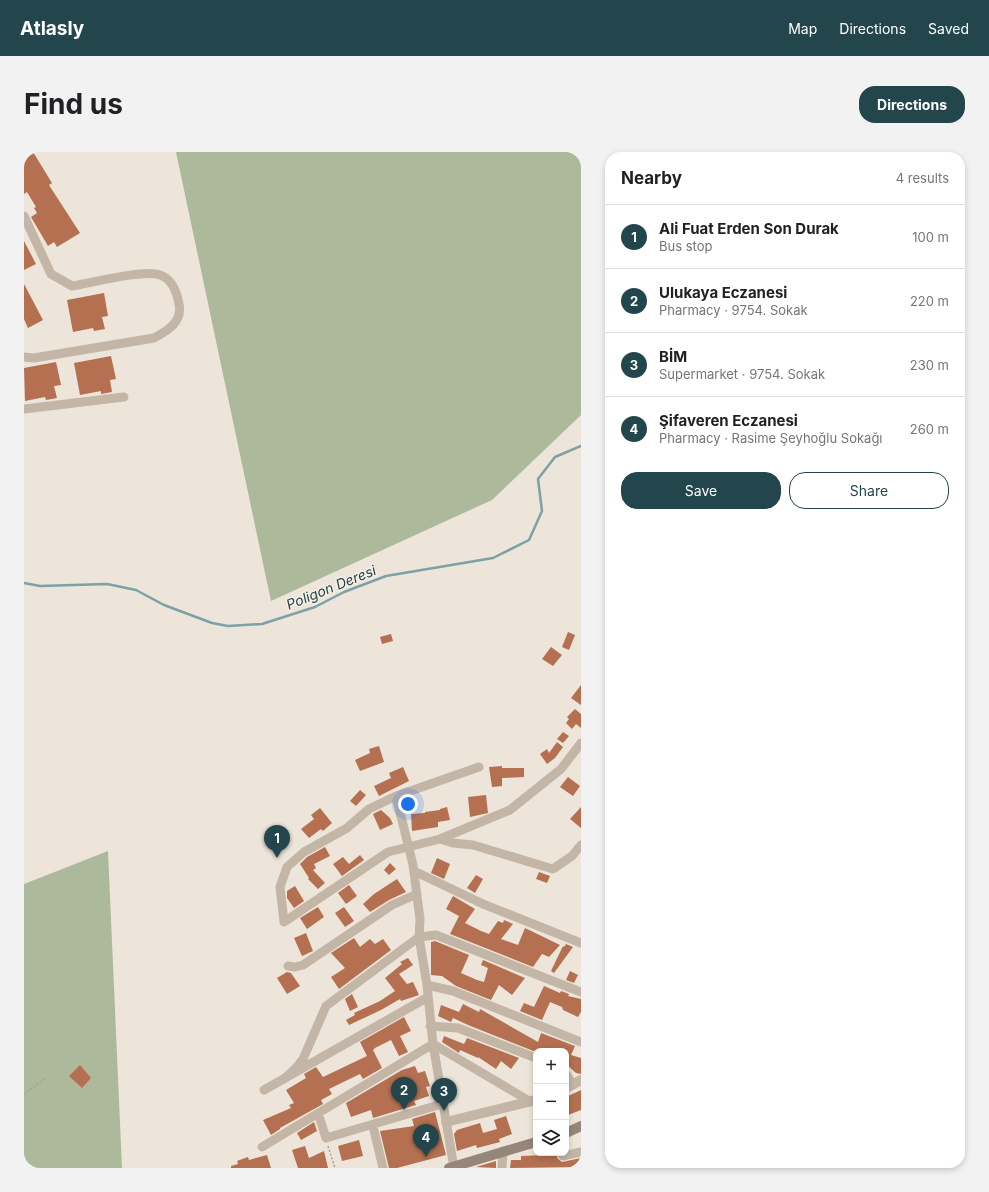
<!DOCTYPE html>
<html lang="en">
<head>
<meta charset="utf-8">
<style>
	body { margin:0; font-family:Inter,sans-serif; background:#f2f2f2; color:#202124 }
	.controls { position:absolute; right:12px; bottom:12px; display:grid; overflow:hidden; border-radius:8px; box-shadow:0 2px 6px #0003 }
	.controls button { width:36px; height:36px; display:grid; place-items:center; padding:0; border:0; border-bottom:1px solid #e0e0e0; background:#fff; color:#202124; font:20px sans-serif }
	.you { position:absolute; left:384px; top:652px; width:14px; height:14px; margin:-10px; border:3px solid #fff; border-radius:50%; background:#1a73e8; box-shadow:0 0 0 6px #1a73e833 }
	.badge { display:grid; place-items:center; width:26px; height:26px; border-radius:50%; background:#22464c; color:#fff; font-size:13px; font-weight:700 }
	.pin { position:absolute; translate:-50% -33px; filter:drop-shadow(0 1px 2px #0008) }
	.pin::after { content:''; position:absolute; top:21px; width:14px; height:12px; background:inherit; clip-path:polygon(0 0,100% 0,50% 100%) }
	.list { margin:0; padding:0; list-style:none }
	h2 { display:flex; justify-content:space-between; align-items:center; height:52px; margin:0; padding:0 16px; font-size:17px }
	h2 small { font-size:13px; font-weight:400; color:#757577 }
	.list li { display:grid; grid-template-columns:26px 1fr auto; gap:12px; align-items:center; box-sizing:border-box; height:64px; padding:0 16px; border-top:1px solid #e0e0e0 }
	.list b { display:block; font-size:15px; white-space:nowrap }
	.list p { margin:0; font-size:13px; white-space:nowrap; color:#757577 }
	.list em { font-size:13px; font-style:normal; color:#757577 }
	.actions { display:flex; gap:8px; padding:12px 16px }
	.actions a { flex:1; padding:9px 0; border:1px solid #22464c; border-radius:16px; text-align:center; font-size:14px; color:#22464c }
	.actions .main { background:#22464c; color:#fff }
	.icon { flex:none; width:22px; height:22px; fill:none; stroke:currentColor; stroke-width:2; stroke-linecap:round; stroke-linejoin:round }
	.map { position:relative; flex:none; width:557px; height:1016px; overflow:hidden; border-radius:16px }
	header { display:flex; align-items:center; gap:24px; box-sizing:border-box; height:56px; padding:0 20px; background:#22464c; color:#fff }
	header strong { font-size:19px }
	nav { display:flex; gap:22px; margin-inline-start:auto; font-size:14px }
	.intro { display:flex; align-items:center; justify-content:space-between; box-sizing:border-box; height:96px; padding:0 24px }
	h1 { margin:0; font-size:28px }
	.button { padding:10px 18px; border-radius:16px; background:#22464c; color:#fff; font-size:14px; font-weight:700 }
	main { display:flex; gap:24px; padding:0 24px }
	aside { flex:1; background:#fff; border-radius:16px; box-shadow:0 2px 6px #0003 }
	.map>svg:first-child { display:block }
	.green { fill:#adb99b }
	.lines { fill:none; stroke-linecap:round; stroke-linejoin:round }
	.stream { stroke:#7ca1a6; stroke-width:2.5 }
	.building { fill:#b47050 }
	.path { stroke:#aea092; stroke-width:1.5; stroke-dasharray:2 2; stroke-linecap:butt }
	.minor { stroke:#c3b6a7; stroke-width:9 }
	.tertiary { stroke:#c3b6a7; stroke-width:10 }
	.secondary { stroke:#968679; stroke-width:10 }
	.labels { text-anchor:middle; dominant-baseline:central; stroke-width:3; stroke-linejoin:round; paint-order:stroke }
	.water-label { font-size:14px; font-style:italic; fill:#22464c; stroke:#f5efe4 }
</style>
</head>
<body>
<header>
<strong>Atlasly</strong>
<nav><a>Map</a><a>Directions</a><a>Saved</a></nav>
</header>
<div class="intro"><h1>Find us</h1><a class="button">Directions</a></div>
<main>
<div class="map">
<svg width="557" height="1016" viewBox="0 0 557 1016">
	<rect width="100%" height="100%" fill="#ede5d9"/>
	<path class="green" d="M 152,0 L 557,0 L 557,263 L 468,348 L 247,449 Z
		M 84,699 L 98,1016 L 0,1016 L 0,732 Z"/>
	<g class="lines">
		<path class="stream" d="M 0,431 L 16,434 L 83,432 L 112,438 L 140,453 L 188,471 L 204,474 L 238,472 L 291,455 L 320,440 L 362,424 L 469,406 L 505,388 L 518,359 L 514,327 L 531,305 L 557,294"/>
	</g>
	<path class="building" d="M 0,0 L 9,0 L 28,31 L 25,33 L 56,81 L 33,95 L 30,90 L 24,94 L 7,65 L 13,61 L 10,56 L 12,55 L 3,40 L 0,42 Z
		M 0,89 L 12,112 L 0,118 Z
		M 0,132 L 19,168 L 4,176 L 0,167 Z
		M 80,141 L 84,164 L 78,165 L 81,177 L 70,179 L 69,176 L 49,180 L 43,148 Z
		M 87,204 L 92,227 L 86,228 L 88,240 L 77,242 L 77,239 L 56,243 L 50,211 Z
		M 32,210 L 37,233 L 30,234 L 33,246 L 22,248 L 21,245 L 1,249 L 0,216 Z
		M 544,480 L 551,483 L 545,498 L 538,495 Z
		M 367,482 L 369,489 L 358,492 L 356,485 Z
		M 527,495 L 538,503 L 529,514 L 518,507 Z
		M 557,533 L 557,553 L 547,546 Z
		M 551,557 L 557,562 L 557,576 L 552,572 L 548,577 L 542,571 L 545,567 L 543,565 Z
		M 539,580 L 545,584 L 539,591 L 533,587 Z
		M 533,590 L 539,595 L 531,606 L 523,612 L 516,602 L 523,597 L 525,601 Z
		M 355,594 L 360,610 L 336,619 L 331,608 L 346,601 L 345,597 Z
		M 478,614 L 478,616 L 500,616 L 500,625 L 478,626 L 478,634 L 468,635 L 465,615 Z
		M 379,615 L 385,629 L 355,644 L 350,634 L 367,626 L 365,621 Z
		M 544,625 L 556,634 L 549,644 L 536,635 Z
		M 336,638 L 342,643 L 332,654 L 326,649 Z
		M 462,643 L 464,661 L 446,665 L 444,645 Z
		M 423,655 L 426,668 L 414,670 L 414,675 L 388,679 L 387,662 L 401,661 L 401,660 L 416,658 L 416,657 Z
		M 557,655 L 557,676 L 546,667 Z
		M 296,656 L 308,671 L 299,679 L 297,677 L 285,686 L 277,677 L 290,667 L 287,663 Z
		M 357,658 L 366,666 L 369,672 L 356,678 L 349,662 Z
		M 301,695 L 306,704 L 290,712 L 292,716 L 289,718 L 301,731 L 294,737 L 284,727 L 285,726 L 276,712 L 283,705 Z
		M 336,703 L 340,708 L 318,724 L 309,712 L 319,705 L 325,712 Z
		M 413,706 L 426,712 L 420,727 L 407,721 Z
		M 366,711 L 372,717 L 365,723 L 360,718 Z
		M 515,720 L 526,724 L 523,731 L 512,727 Z
		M 452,723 L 459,727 L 451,741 L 443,736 Z
		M 373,727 L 382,740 L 365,748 L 346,760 L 339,752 L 350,742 Z
		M 325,733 L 333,744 L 322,752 L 314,741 Z
		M 271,734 L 280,749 L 270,756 L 263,746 L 263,739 Z
		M 429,744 L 451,757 L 441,771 L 457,779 L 465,782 L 474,769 L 479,771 L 480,768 L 489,772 L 477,787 L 494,793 L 501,776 L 536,793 L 525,805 L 518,802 L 509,815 L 426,782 L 435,764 L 422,757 Z
		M 294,755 L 300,765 L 283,777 L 276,766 Z
		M 320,755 L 330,769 L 321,775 L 311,761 Z
		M 282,781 L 289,799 L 278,804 L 270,786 Z
		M 330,786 L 336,795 L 346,787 L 351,792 L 359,787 L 367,798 L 315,837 L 307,825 L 321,816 L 307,801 Z
		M 411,789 L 445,803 L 437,821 L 453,828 L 460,830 L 464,816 L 457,813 L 459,808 L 501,826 L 488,843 L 475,833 L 467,848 L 432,834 L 418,824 L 407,823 L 407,790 Z
		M 542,792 L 549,795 L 530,821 L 527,819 L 539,794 L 540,795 Z
		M 384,806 L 389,813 L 375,822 L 383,832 L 389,830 L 395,843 L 377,849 L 376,847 L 357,858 L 325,873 L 322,868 L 331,863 L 330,861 L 356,849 L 371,839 L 361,826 L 378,812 L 376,810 Z
		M 546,819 L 554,823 L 550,831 L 542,828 Z
		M 263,820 L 267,821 L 276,834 L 263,842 L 253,826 Z
		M 520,834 L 536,841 L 537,839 L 545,842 L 544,844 L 557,847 L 557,860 L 554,865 L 539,858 L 538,855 L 526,850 L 518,868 L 496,859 L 500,851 L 510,855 Z
		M 328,842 L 334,855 L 326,859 L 321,847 Z
		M 439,852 L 455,860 L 456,857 L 514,890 L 517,881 L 551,894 L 547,903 L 557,906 L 557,922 L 552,921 L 543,913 L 542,914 L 542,899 L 512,900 L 444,873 L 429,866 L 427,870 L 414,864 L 417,853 L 435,860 Z
		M 380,865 L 387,879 L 376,884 L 384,900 L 375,904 L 367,888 L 351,896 L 349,898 L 358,916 L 339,927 L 336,922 L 305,937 L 308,942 L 297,948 L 299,952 L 256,976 L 256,977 L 247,983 L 239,968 L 267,956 L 265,953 L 270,951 L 262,938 L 282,926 L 280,922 L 292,915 L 299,925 L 343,904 L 336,890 Z
		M 420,884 L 440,892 L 443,886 L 495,906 L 487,917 L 477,909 L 472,917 L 454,905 L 454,906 L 436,898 L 435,901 L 418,890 Z
		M 56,913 L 67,926 L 58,936 L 45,924 Z
		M 391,914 L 394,921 L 401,919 L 406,934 L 402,935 L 405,944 L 390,949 L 392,953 L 349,966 L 347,958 L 327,965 L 322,951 L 378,918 Z
		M 557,938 L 557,958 L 544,963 L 542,945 Z
		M 411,960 L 422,1003 L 373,1016 L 365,1016 L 356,979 L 390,974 L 388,967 Z
		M 482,964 L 488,982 L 475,987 L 476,990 L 453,996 L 452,993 L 433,999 L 430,982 L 433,978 L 456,971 L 459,981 L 473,977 L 470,968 Z
		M 290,970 L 293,979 L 277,988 L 273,981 Z
		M 335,988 L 339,1004 L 318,1009 L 314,994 Z
		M 281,994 L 285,1006 L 300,999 L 304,1016 L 274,1016 L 268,998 Z
		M 522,1001 L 534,1001 L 533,1006 L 538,1010 L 557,1006 L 557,1015 L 486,1016 L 487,1008 L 497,1008 L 497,1004 L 522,1003 Z
		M 243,1003 L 247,1016 L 207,1016 L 207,1014 L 214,1012 L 213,1009 L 224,1005 L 225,1008 Z
		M 472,1009 L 472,1016 L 452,1015 Z"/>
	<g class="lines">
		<path class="path" d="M 0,942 L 22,926
			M 304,994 L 311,1016"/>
		<path class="minor" d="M 0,64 L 27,122 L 48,134 C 67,131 120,117 136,123 C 148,127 153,141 155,152 C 159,170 143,179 130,186 L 10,206 L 0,205
			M 0,257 L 100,245
			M 455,615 L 372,644 L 345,657 L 323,676 L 280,700 L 263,715 L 256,735 L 260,770 L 364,700 L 416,687 L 486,658 L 537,617 L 557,591
			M 416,687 L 429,691 L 449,693 L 529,717 L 548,704 L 557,693
			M 390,719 L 459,752 L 557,791
			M 264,814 L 271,815 L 279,813 L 368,753 L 393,742
			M 403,833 L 429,839 L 557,890
			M 406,874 L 434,876 L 512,906
			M 542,922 L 549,933
			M 261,926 L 273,915 L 279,907 L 302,854 L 395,785 L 412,783 L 557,840
			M 240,938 L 404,845
			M 294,961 L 302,986 L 418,952
			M 349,974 L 359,1016
			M 238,995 L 409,892 L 403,833 L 395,785 L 396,767 L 389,713 L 372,644
			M 539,1004 L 557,1000
			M 430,1016 L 409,892 L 507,950
			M 478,1016 L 479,999"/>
		<path class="tertiary" d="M 542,936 L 557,928
			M 422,970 L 512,948"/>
		<path class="secondary" d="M 542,981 L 557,974
			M 425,1016 L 512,990"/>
	</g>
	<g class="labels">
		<g class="water-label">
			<text transform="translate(307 435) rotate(-22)">Poligon Deresi</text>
		</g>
	</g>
</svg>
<div class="controls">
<button>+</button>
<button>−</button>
<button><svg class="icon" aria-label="layers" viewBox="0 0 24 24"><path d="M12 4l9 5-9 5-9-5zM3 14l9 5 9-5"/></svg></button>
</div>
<div class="you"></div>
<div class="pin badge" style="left:253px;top:706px">1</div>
<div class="pin badge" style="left:380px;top:958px">2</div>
<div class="pin badge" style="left:420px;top:959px">3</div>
<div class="pin badge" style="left:402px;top:1005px">4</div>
</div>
<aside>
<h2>Nearby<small>4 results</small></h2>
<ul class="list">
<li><span class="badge">1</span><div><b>Ali Fuat Erden Son Durak</b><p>Bus stop</p></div><em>100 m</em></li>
<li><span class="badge">2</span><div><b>Ulukaya Eczanesi</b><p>Pharmacy · 9754. Sokak</p></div><em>220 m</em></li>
<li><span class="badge">3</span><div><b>BİM</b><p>Supermarket · 9754. Sokak</p></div><em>230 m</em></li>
<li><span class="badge">4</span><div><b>Şifaveren Eczanesi</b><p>Pharmacy · Rasime Şeyhoğlu Sokağı</p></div><em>260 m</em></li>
</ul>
<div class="actions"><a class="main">Save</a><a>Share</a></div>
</aside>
</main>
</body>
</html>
